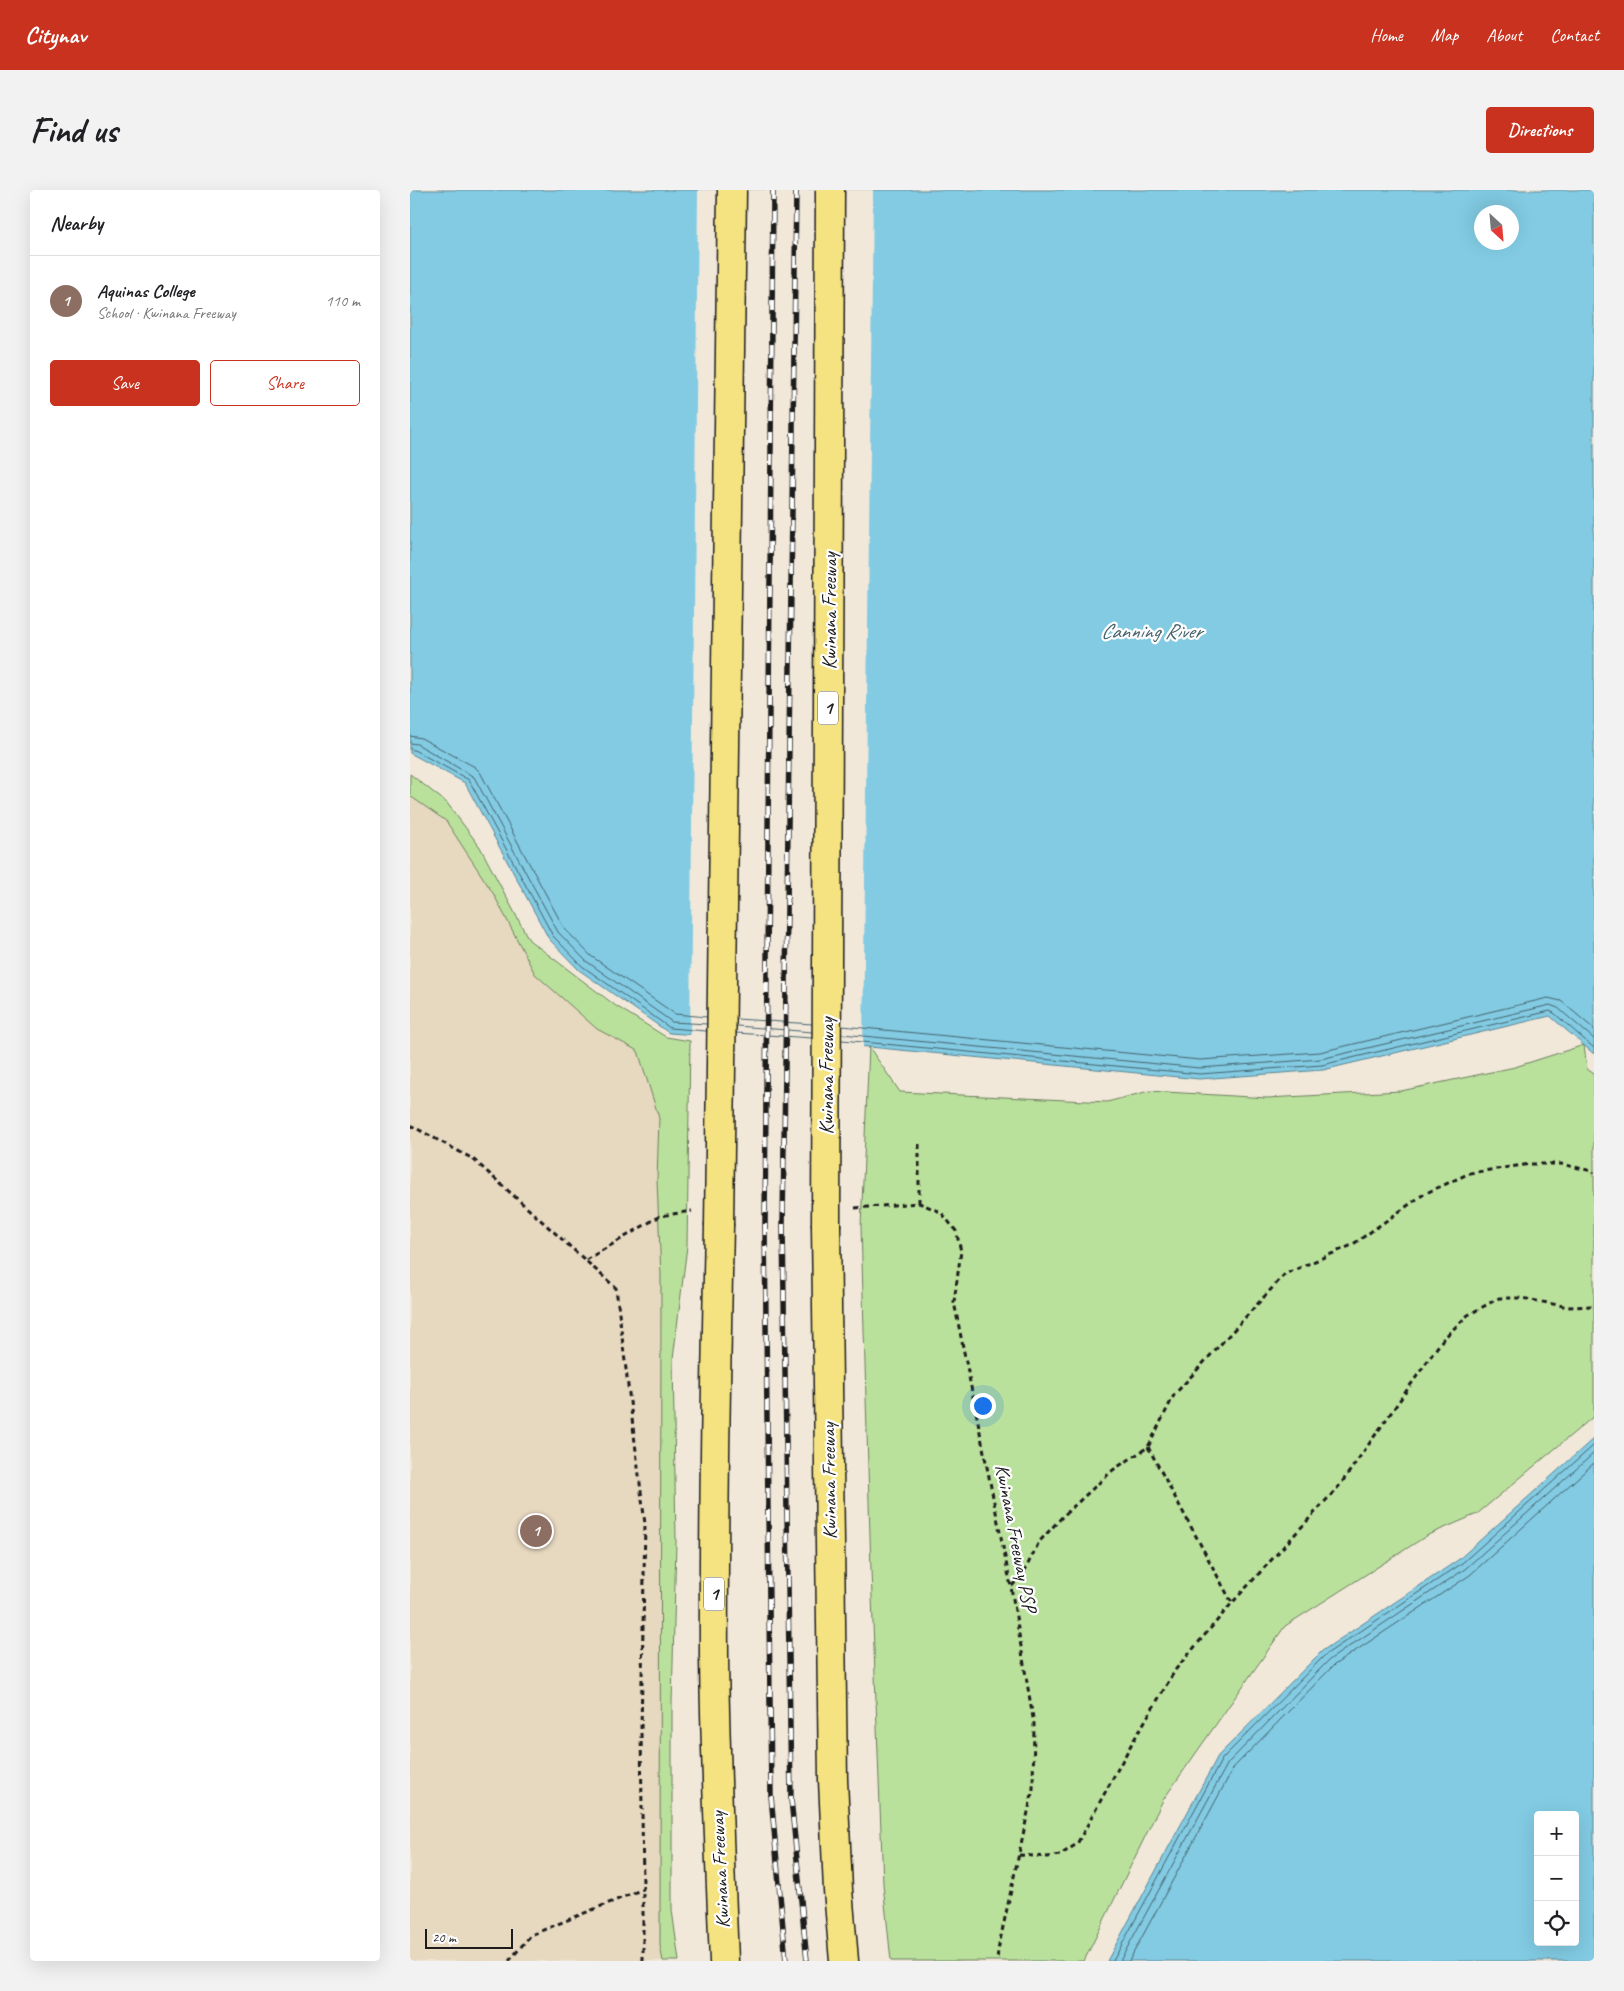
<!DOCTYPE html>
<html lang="en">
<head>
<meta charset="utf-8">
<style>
	body { margin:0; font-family:Caveat,sans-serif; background:#f2f2f2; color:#202124 }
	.controls { position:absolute; right:15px; bottom:15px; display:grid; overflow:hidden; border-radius:5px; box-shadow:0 5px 20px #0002 }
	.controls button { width:45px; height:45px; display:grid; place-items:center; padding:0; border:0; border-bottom:1px solid #e0e0e0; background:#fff; color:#202124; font:25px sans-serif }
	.compass { position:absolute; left:1064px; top:15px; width:45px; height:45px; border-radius:50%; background:#fff; box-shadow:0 5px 20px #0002; rotate:154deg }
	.scale { position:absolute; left:15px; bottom:12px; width:88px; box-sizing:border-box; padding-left:5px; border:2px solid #1c1c1c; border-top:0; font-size:14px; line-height:18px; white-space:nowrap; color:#1c1c1c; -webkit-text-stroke:4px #fff; paint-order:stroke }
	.you { position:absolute; left:572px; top:1215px; width:18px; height:18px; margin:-12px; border:4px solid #fff; border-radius:50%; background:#1a73e8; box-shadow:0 0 0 8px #1a73e833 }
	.badge { display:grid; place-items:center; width:32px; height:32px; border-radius:50%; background:#c8321e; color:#fff; font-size:16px; font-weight:700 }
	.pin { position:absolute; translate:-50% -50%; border:2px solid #fff; box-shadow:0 1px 5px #0006 }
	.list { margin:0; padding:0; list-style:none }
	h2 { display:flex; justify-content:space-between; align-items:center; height:65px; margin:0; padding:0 20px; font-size:21px }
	h2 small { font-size:16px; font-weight:400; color:#757577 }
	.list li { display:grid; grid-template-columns:32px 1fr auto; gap:15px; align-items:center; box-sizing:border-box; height:90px; padding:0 20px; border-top:1px solid #e0e0e0 }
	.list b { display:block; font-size:19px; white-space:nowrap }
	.list p { margin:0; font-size:16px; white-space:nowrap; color:#757577 }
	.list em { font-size:16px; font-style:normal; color:#757577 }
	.actions { display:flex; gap:10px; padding:15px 20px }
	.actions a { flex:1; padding:11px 0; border:1px solid #c8321e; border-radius:5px; text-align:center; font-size:18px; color:#c8321e }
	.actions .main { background:#c8321e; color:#fff }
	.icon { flex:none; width:28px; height:28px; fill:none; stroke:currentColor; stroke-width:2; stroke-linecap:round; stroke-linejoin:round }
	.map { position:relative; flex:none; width:1184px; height:1771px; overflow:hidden; border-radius:5px }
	header { display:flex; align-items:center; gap:30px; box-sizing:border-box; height:70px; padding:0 25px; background:#c8321e; color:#fff }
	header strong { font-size:24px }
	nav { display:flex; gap:28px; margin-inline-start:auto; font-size:18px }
	.intro { display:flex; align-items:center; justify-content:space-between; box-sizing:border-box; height:120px; padding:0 30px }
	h1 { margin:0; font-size:35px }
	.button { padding:12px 22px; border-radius:5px; background:#c8321e; color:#fff; font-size:18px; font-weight:700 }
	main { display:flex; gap:30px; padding:0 30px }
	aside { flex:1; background:#fff; border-radius:5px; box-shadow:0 5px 20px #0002 }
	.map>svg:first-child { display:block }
	.built { fill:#e7d8c0 }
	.green { fill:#bae19c; stroke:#6b7e5c }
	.water { fill:#82cbe3; stroke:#598593; fill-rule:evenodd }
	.pier { fill:#f1e8da }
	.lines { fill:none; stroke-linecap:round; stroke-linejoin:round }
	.shore { stroke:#45626c; stroke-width:1 }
	.highway-casing { stroke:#1c1c1c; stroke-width:31 }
	.path { stroke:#1c1c1c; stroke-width:3; stroke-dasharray:5 4; stroke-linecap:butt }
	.highway { stroke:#f5e382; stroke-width:28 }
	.rail-casing { stroke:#1c1c1c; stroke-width:5.5 }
	.rail { stroke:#fff; stroke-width:4; stroke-dasharray:11; stroke-linecap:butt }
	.highway-bridge-casing { stroke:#1c1c1c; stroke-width:31; stroke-linecap:butt }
	.highway-bridge { stroke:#f5e382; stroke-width:28 }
	.labels { text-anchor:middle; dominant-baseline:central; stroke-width:4.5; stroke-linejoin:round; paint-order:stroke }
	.shield { fill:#fff; stroke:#606060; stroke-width:1 }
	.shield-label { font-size:19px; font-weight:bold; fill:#1c1c1c }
	.street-label { font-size:20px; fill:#1c1c1c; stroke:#fff }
	.water-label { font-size:21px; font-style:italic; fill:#45626c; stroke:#fff }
</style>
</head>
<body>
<header>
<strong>Citynav</strong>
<nav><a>Home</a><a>Map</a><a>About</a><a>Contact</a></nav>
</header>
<div class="intro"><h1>Find us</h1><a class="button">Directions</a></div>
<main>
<aside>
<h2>Nearby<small></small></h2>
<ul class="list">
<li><span class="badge" style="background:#8d6e63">1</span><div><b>Aquinas College</b><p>School · Kwinana Freeway</p></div><em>110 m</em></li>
</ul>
<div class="actions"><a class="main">Save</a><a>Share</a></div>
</aside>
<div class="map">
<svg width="1184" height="1771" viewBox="0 0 1184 1771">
	<rect width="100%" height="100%" fill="#f1e8da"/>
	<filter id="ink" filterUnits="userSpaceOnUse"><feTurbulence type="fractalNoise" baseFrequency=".02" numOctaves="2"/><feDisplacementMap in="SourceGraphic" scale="10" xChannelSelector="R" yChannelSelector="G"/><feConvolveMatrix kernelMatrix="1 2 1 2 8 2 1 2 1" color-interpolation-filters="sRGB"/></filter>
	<g filter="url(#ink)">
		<path class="built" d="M 0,606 L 36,631 L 83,703 L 125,784 L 187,839 L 228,861 L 249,928 L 247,990 L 251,1086 L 250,1756 L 253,1771 L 0,1771 Z"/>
		<path class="green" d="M 0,584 L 37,613 L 70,657 L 119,750 L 206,816 L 256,847 L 280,851 L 277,1056 L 263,1169 L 266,1351 L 262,1513 L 262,1720 L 269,1771 L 253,1771 L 250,1756 L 251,1086 L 247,990 L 249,928 L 228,861 L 187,839 L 125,784 L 83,703 L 36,631 L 0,606 Z
			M 1174,855 L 1177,879 L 1184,884 L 1184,1226 L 1067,1324 L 1018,1345 L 875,1436 L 753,1610 L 674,1771 L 481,1771 L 473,1694 L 461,1380 L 451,1036 L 459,857 L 490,902 L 697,912 L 739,901 L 857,908 L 991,901 L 1105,877 Z"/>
		<path class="water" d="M 0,0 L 1184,0 L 1184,864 L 1140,826 L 913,880 L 789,889 L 459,857 L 259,843 L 169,780 L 139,749 L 55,593 L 0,563 ZM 1072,22 L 1102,22 L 1102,52 L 1072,52 Z
			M 1184,1248 L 1184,1771 L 697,1771 L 808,1566 L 912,1461 L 1048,1370 ZM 1128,1625 L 1165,1625 L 1165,1752 L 1128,1752 Z"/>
		<path class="pier" d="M 288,0 L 463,0 L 453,859 L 280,847 Z"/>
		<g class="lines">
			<path class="shore" d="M 0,546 L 11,548 L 65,577 L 70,582 L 154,738 L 181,766 L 265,824 L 297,827
				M 0,553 L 7,554 L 64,587 L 148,742 L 176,771 L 262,832 L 297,834
				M 0,559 L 4,560 L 59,590 L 143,746 L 172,776 L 260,838 L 296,841
				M 327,829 L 402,834
				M 327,836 L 402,842
				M 432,836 L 790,870 L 910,862 L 1138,808 L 1151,811 L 1184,839
				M 326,843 L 402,848
				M 432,844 L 790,878 L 911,869 L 1140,815 L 1148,818 L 1184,849
				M 432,850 L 790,884 L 912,875 L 1140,821 L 1144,823 L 1184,858
				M 703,1771 L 812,1569 L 915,1465 L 1051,1374 L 1184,1255
				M 710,1771 L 818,1573 L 919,1470 L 1055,1379 L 1184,1263
				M 719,1771 L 824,1577 L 924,1475 L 1060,1385 L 1184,1273"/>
			<g class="highway-casing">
				<path id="highway" d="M 309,1036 C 306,1179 303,1322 304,1466 C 305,1568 310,1669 314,1771
					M 416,1036 L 423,1590 L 428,1700 L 434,1771"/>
			</g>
			<path class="path" d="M 0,935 L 63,969 L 206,1098 L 235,1334 L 231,1540 L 233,1699 L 121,1745 L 99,1771
				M 509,1013 L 509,953
				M 445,1018 L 509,1013 L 531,1022 L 546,1041 L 551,1061 L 544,1112 L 601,1397 L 624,1534 L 623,1599 L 588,1760 L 587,1771
				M 176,1070 L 250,1026 L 282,1021
				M 738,1257 L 822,1413
				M 602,1396 L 614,1382 L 629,1352 L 652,1327 L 703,1280 L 738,1257 L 764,1205 L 875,1084 L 942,1055 L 1014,1004 L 1060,983 L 1120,974 L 1151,974 L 1182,981 L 1184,983
				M 609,1665 L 638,1667 L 650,1665 L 667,1654 L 722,1553 L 766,1479 L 822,1413 L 930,1295 L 1033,1149 L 1058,1125 L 1089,1108 L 1112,1108 L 1158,1117 L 1184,1116
				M 233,1771 L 233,1699"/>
			<use href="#highway" class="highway"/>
			<g class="rail-casing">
				<path id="rail" d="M 363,0 L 355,1036 L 361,1606 L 376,1771
					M 386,0 L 373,1036 L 381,1609 L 397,1771"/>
			</g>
			<use href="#rail" class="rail"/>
			<g class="highway-bridge-casing">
				<path id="highway-bridge" d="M 309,1036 L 322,0
					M 416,1036 L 420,0"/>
			</g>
			<use href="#highway-bridge" class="highway-bridge"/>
		</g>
	</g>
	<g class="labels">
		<g class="shield">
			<rect x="408" y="501.5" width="20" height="33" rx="4"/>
			<rect x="294" y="1387.5" width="20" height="33" rx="4"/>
		</g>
		<g class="shield-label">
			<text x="418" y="518">1</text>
			<text x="304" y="1404">1</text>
		</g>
		<g class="street-label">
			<text transform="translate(419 421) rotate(-90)">Kwinana Freeway</text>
			<text transform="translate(416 886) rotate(-90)">Kwinana Freeway</text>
			<text transform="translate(419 1291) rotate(-91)">Kwinana Freeway</text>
			<text transform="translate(606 1348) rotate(79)">Kwinana Freeway PSP</text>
			<text transform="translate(310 1680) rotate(-93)">Kwinana Freeway</text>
		</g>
		<g class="water-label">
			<text x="741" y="441">Canning River</text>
		</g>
	</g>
</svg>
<div class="controls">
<button>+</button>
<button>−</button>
<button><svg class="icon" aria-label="locate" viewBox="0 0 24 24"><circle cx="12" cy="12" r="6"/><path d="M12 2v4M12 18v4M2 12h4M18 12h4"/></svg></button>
</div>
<svg class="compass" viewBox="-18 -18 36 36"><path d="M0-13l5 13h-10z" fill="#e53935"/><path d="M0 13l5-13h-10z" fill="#757577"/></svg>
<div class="scale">20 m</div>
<div class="you"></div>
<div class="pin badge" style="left:126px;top:1341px;background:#8d6e63">1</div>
</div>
</main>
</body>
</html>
